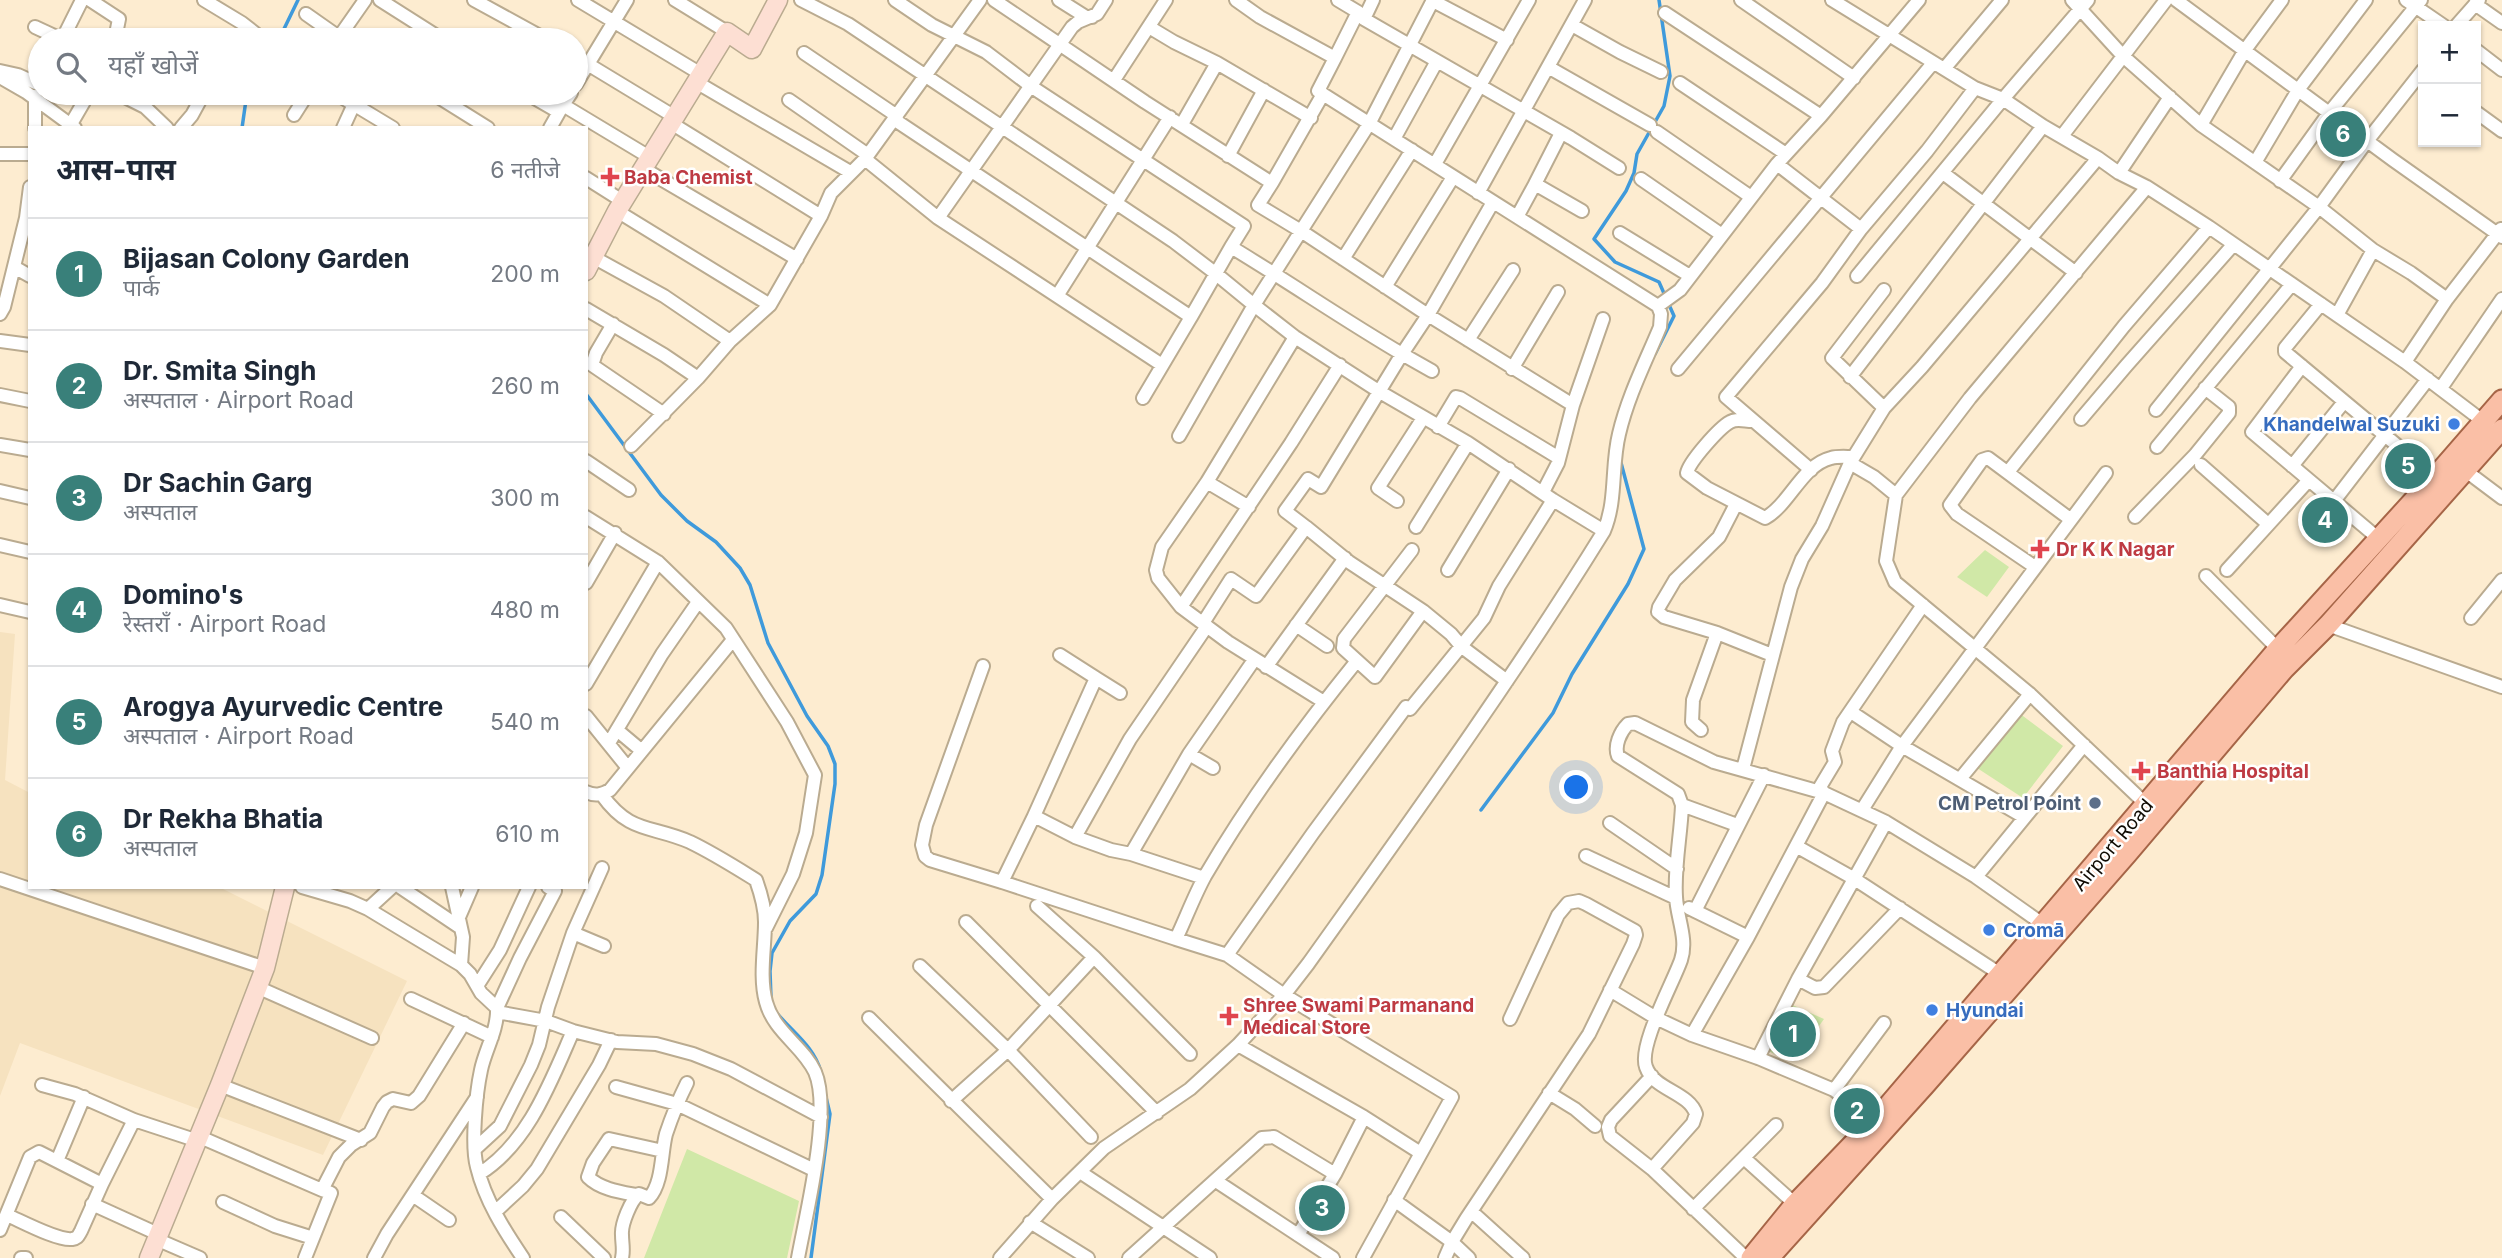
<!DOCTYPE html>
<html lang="hi">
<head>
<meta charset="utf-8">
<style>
	body { margin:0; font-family:Inter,"Noto Sans Devanagari",sans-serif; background:#f2f2f3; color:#1f2937 }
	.controls { position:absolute; right:21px; top:21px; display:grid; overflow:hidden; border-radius:0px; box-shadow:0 2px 5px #0004 }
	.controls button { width:63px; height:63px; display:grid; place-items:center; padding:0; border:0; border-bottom:2px solid #e0e1e3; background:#fff; color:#1f2937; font:35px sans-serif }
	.you { position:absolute; left:1577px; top:788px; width:24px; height:24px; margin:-18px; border:5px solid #fff; border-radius:50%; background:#1a73e8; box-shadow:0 0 0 10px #1a73e833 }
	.badge { display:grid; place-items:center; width:46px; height:46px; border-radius:50%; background:#39807a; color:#fff; font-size:23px; font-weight:700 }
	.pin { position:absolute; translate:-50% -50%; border:4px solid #fff; box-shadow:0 2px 7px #0006 }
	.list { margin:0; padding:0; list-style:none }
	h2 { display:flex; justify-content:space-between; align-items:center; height:91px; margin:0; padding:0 28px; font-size:30px }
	h2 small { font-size:23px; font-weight:400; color:#747a83 }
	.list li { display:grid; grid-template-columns:46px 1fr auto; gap:21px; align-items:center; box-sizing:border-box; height:112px; padding:0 28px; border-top:2px solid #e0e1e3 }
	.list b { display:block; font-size:26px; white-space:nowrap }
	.list p { margin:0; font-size:23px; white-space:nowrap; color:#747a83 }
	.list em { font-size:23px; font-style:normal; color:#747a83 }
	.icon { flex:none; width:38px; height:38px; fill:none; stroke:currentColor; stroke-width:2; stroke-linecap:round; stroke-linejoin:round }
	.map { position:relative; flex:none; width:2502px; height:1258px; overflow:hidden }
	.search { position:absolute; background:#fff; box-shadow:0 2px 5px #0004; left:28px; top:28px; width:560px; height:77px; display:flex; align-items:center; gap:18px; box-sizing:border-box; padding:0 24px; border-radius:38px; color:#747a83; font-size:26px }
	.panel { position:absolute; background:#fff; box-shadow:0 2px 5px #0004; left:28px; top:126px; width:560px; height:763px; border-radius:0px }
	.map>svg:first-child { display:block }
	.built { fill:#f6e2bf }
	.green { fill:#d0e8a7 }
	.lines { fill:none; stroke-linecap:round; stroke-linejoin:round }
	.stream { stroke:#3f9adb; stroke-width:3.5 }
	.street-casing { stroke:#baab90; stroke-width:16 }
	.secondary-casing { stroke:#baab90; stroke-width:21 }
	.primary-casing { stroke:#a66547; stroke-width:23 }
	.street { stroke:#fff; stroke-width:12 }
	.secondary { stroke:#fddfd3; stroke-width:18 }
	.primary { stroke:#fabfa6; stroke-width:19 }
	.health-dot { fill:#e0444e; stroke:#fff; stroke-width:2.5 }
	.shop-dot { fill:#3f7fe0; stroke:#fff; stroke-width:2.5 }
	.service-dot { fill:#5c6f8a; stroke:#fff; stroke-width:2.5 }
	.labels { text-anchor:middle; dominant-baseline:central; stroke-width:5; stroke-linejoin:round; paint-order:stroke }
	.health-label { font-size:19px; font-weight:bold; fill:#be3a42; stroke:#fff; text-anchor:start }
	.shop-label { font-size:19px; font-weight:bold; fill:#366cbe; stroke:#fff; text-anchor:start }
	.service-label { font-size:19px; font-weight:bold; fill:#4e5e75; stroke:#fff; text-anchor:end }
	.street-label { font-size:19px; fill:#100b03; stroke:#fff }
</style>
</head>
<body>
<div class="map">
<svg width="2502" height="1258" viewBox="0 0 2502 1258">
	<rect width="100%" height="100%" fill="#fdecd0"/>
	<path class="built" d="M 0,632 L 15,634 L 5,780 L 30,793 L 30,887 L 219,887 L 407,981 L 323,1155 L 20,1043 L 0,1096 Z"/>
	<path class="green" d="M 1985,550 L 2009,567 L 1987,597 L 1957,577 Z
		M 2019,713 L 2063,746 L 2023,798 L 1974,766 Z
		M 1788,1003 L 1824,1019 L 1794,1061 L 1765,1050 Z
		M 687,1149 L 799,1201 L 787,1258 L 644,1258 Z"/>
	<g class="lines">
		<path class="stream" d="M 272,40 L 283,31 L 298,0
			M 242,128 L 247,93
			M 1655,354 L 1674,316 L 1659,282 L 1615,262 L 1594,239 L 1626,191 L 1634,173 L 1637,154 L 1664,106 L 1670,76 L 1659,0
			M 586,394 L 661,495 L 687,521 L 716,542 L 740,568 L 750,585 L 768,643 L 807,716 L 828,746 L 835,764 L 835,784 L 822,875 L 816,894 L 790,921 L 772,953 L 770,971 L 771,998
			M 1481,810 L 1553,713 L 1572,674 L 1628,584 L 1644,549 L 1620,459
			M 776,1012 C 792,1032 814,1046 821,1072
			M 811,1258 L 830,1114 L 825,1093"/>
		<g class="street-casing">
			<path id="street" d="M 90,0 L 119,19 L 116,34
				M 204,0 L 242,23 L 256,34
				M 380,0 L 443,40
				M 474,0 L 547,40
				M 578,0 L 701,74
				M 675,0 L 727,32
				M 801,0 L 848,24 L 1173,241 L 1215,273 L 1254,305 L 1301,231 L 1258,205 L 1272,183 L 1145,102 L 994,0
				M 895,0 L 932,25 L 986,52 L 1032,87 L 1244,226 L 1231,247 C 1289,282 1344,320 1402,354 L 1321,487 L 1308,479 L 1285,511 L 1306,527 L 1256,596 L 1231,579 L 1203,623
				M 1059,0 L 1086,17 L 1092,17
				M 1236,0 L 1260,17 L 1335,58 L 1318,91 L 1658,306 L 1680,290 L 1777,164 L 1821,116 L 1919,0
				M 1338,0 L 1358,12 L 1364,19 L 1571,138 L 1619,168
				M 1433,0 L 1369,124 L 1301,231 L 1428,315 L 1493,202
				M 1741,0 L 1854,78
				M 1832,0 L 1975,88
				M 2072,0 L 2123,56 L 2201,125 L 2319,207 L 2373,250 L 2411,273 L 2447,299
				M 2176,0 L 2393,160 L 2502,237
				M 2406,0 L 2444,26
				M 1433,1 L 1507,40
				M 2475,4 L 2502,23
				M 1665,13 L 1821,116
				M 306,14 L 343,40
				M 1364,19 L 1373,0
				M 1572,25 L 1620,52 L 1661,72
				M 2456,26 L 2479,0
				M 35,27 L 63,40
				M 1149,27 L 1174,42 L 1217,63 L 1311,118
				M 62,40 L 82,0
				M 113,40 L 116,34 L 135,40
				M 337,40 L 365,0
				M 2476,50 L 2502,70
				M 804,53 L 897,116
				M 576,57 L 675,117
				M 1335,58 L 1358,12
				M 1548,67 L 1650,125
				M 1944,69 L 2002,0
				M 0,71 L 18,75 L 40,85
				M 0,77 L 26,92 L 75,128
				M 1114,80 L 1166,0
				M 696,82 L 850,172
				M 1680,83 L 1786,154
				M 576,84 L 627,0
				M 117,93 L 145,107 L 167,128
				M 335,93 L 393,128
				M 432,93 L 488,128
				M 526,93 L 559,112
				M 789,100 L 868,155
				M 563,105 L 571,93
				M 2476,112 L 2502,131
				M 294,115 L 308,93
				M 895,120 L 1191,317 L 1231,247
				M 671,123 L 821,216
				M 71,124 L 89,93
				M 1182,124 L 1217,63
				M 2201,125 L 2245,50 L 2282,0
				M 35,128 L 35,96
				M 181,128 L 192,115 L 204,93
				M 343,128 L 354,104
				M 550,128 L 563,105 L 651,158
				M 1657,132 L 1751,197
				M 2062,136 L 2166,0
				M 1394,139 L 1437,61
				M 0,154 L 30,154
				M 1228,156 L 1264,90
				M 865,159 L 938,218
				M 2256,161 L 2298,90 L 2366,0
				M 1435,164 L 1529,0
				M 1777,164 L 1861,229
				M 644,169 L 797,259
				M 1943,173 L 2076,273
				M 2119,173 L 2170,97
				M 586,178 L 624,202
				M 1641,179 L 1722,235
				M 2280,181 L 2329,113 L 2421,0
				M 1272,183 L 1323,94
				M 1535,184 L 1561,133
				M 2147,187 L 1970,398 L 1896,495 L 1886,561 L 1895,582 L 2030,694 L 2151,809
				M 1478,193 L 1585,0
				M 617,211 L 770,305
				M 1517,217 L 1535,184 L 1582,211
				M 1620,233 L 1690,276
				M 593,257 L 664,296 L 730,341
				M 1343,259 L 1412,150
				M 14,267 L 30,276
				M 1857,276 L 2003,99 L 2088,0
				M 1385,287 L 1453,177
				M 1057,296 L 938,218 L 1072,27 L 1078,22 L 1097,14 L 1106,0
				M 2321,304 L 2285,348 L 2285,352 L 2435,477
				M 586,309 L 664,355 L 698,378
				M 0,314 L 4,307 L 26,218 L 30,187
				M 2337,315 L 2373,250
				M 613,324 L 596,353 L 592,365 L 664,414
				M 1295,337 L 1207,482 L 1162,547 L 1156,570 L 1158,578 L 1181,607 L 1228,642 L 1324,702
				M 1468,340 L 1513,270
				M 0,341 L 30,345
				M 2405,362 L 2447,299 L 2501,229
				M 1162,365 L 1057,296 L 1170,117
				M 2302,366 L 2252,432 L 2379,539
				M 1512,369 L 1558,292
				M 1678,369 L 1933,63
				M 1432,371 L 1402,354 L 1428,315 L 1573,405 L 1558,463 L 1543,492
				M 1850,377 L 2043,126
				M 2441,388 L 2502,299
				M 0,395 L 30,401
				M 1143,398 L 1191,317
				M 1573,405 L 1603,319
				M 1884,408 L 1832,358 L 1884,290
				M 2156,410 L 2319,207 L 2367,141 L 2423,70
				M 2081,419 L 2126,366 L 2233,245
				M 1752,421 C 1745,421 1736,418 1730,422 C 1719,428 1689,462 1687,473 L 1707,488 L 1765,518 C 1790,504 1802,465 1831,458 C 1838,456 1846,457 1853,457
				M 1438,427 L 1456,397 L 1460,398 L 1559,458
				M 1179,436 L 1254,305 L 1295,337 L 1380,392 L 1468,443 L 1553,500 L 1604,531
				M 0,445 L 30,450
				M 631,446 L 698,378 L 730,341 L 770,305 L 821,216 L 831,193 L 865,159 L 980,0
				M 2157,447 L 2292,284
				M 586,461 L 629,490
				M 1850,463 L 1874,477 L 1896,495
				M 2201,465 L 2268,524
				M 2292,466 L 2344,402
				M 1811,470 L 1726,397 L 1822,283 L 1861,229 L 1927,151 L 1975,88 L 2003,99 L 2043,126 L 2098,158 L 2119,173 L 2147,187 L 2209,227 L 2405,362 L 2488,425
				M 2466,471 L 2502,498
				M 2008,472 L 2124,326 L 2209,227
				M 1207,482 L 1249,507
				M 0,491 L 30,498
				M 1397,501 L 1378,488 L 1423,418
				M 2334,501 L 2428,379
				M 1736,504 L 1719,537 L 1675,580 L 1659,607 L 1658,612 L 1664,617 L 1717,633 L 1772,655
				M 586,517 L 658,562 L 726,628 L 787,722 L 815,775 L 806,833 L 793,874 L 766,928
				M 2135,517 L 2195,455 L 2229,413 L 2229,407 L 2205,388
				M 1306,527 L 1349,562 L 1423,611 L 1451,634 L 1462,647 L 1507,681
				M 1416,527 L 1468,443
				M 0,545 L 30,552
				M 1412,550 L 1344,639 L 1343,648 L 1375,677 L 1423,611
				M 2035,567 L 1957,514 L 1950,505 L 1982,460 L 1988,458 L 2070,519
				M 1448,570 L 1509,469
				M 2227,570 L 2308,481
				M 2206,576 L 2278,649
				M 586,583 L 615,533
				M 0,605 L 30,612
				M 1181,607 L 1291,443 L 1340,365
				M 2471,618 L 2502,580
				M 1296,625 L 1327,646
				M 2328,625 L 2502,687
				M 1060,655 L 1096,678
				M 1356,662 C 1301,730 1249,801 1205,876 C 1194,896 1186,918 1176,939 L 1227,955 L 1284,995 L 1308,964 C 1410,821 1512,680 1604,531 C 1617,500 1611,466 1619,434 C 1628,396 1645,363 1660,327 L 1661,314 L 1658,306
				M 983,666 L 926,825 L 922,845 L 925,856 L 930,860 L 1002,882
				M 1266,667 L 1345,558
				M 586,684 L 658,562
				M 1410,709 L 1484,618 L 1499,586 L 1553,500
				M 1851,712 L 1902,746 L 2024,817
				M 586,716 L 628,768
				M 617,730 L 642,751
				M 1701,730 L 1692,722 L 1693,700 L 1717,633
				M 609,743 L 662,654 L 698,602
				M 1189,754 L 1254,660
				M 1743,769 L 1791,587 L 1802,559 L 1822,526 L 1850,463 L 1884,408 L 1922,367 L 2098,158
				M 1960,779 L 2030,694
				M 586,792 C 595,796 601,795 610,790 L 732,641
				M 602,795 C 630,834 651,825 690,842 C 713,853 735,867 756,880 C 761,894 765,907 765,922 C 765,948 759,977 766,1002 C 774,1032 803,1046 815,1072 C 832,1111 806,1214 798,1258
				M 1682,805 L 1737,825
				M 1862,810 L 1902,746 L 2106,473
				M 1034,816 L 1002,882 L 1176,939
				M 1610,823 L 1677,869
				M 1075,837 L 1034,816 L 1096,678 L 1120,693
				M 1796,846 L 1853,878 L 2000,974
				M 1131,854 L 1111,850 L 1075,837 L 1130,739 L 1207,626
				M 1586,856 L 1676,898
				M 1976,877 L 2084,745
				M 1204,878 L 1131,854 L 1189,754 L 1213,768
				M 0,879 L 265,968
				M 302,887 L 350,901 L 368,909 L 416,938 L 461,965 L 470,974 L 481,993 L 497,1008 C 498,1030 485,1050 481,1070 C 476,1093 471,1146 477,1167 C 485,1200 504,1230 523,1258
				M 400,887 L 461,928
				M 452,887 L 463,937 L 461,965
				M 1037,906 L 1094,957 L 1190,1054
				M 1689,908 L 1748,937
				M 368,909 L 392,887
				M 1695,911 L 1764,775
				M 459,917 L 472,887
				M 966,922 L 1157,1113
				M 573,933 L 604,946
				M 1227,955 L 1313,833 L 1406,707
				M 920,966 L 1008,1050 L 1091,1137
				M 1798,979 L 1815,988 L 1824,987 L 1900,908
				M 477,986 L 500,950 L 529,887
				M 257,987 L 372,1038
				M 1610,990 L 1656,1018 L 1692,1035 L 1758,1058 L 1834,1090 L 1875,1121
				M 411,999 L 492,1037
				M 497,1008 L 520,958 L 555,891 L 548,887
				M 497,1012 L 546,1021 L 573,1031 L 617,1042 L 656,1044 L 693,1054 L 731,1069 L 821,1117
				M 869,1018 L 1052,1199
				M 1692,1035 L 1748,937 L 1824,793 L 1820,787 L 1835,762 L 1832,751 L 1843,722 L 1923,605
				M 1238,1045 L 1364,1117 L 1419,1152
				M 1758,1058 L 1798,979 L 1886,822
				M 1652,1076 L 1611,1120 L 1608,1127 L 1610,1136 L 1652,1169 L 1746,1258
				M 42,1085 L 75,1094 L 134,1120 L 198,1141
				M 220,1085 L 361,1140
				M 616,1087 L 677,1104 L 814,1170
				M 1834,1090 L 1884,1023
				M 1549,1093 L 1575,1109 L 1595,1126
				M 951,1101 L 1008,1050 L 1094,957
				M 200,1137 L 322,1190 L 339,1157 L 351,1145 L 370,1133 L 383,1107 L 387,1102 L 393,1099 L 411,1103 L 419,1096 L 464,1023
				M 475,1149 L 500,1126 L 531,1065 L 539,1045 L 548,1007 L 573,933 L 602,868
				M 1744,1158 L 1795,1204
				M 57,1161 L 84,1097
				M 1652,1169 L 1693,1123 L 1696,1114 C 1689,1092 1654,1090 1646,1067 C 1638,1046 1673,983 1681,960 C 1688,939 1677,918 1676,897 C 1674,866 1681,835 1682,805 L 1678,794 L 1618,756 C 1614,746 1620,732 1628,724 L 1635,723 L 1714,762 L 1824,793 L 1886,822 L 1976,877 L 2044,925
				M 1080,1172 L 1210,1258
				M 479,1174 C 528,1144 551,1081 573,1031
				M 1216,1181 L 1333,1258
				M 636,1195 C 620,1192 600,1189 588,1177 L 593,1163 L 609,1139 L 663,1151
				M 414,1196 L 449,1220
				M 1394,1200 L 1452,1242 L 1469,1258
				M 223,1202 L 275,1226 L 313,1238
				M 92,1204 L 158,1234
				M 1693,1209 L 1776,1125
				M 495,1212 L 523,1186 L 537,1169 L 599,1065 L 611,1040
				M 1472,1212 L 1523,1258
				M 7,1215 C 21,1221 58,1241 72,1239 C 78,1238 78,1236 81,1231 L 102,1184
				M 561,1217 L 604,1258
				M 1030,1222 L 1088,1258
				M 0,1230 L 30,1157 L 39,1152 L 43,1154 L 102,1184 L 134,1120
				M 1298,1235 L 1335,1174 L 1364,1117
				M 156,1239 L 200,1258
				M 21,1258 L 26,1258
				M 305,1258 L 331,1193 L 322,1190
				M 374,1258 L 387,1234 L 477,1097
				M 622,1258 C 624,1249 622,1244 622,1235 C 621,1224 631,1200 639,1194 L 649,1198 C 663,1183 661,1153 666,1134 C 672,1116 679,1099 687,1083
				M 1000,1258 L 1052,1199 L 1104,1148 L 1190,1089 L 1238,1045 L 1284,995 L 1452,1097 L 1363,1258
				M 1129,1258 L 1262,1138 L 1274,1137 L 1335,1174
				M 1445,1258 L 1452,1242 L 1466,1219 L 1589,1034 L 1633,944 L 1636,935 L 1635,931 L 1586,904 L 1579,901 L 1568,903 L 1558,915 L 1510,1019"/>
		</g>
		<g class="secondary-casing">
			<path id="secondary" d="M 586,271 L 617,211 L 727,32 L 752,49 L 778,0
				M 149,1258 L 220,1085 L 265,968 L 285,887"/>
		</g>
		<g class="primary-casing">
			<path id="primary" d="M 1751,1258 L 1795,1204 L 1875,1121 L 2278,649 L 2435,477 L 2502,400
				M 1769,1258 L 1925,1085 L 2127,854 L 2284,669 L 2328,625 L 2502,429"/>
		</g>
		<use href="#street" class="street"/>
		<use href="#secondary" class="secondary"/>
		<use href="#primary" class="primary"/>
	</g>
	<g class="health-dot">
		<path d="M606.5 166.5h7v7h7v7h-7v7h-7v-7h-7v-7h7z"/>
		<path d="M2036.5 538.5h7v7h7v7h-7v7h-7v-7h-7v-7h7z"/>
		<path d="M2137.5 760.5h7v7h7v7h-7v7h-7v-7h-7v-7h7z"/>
		<path d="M1225.5 1005.5h7v7h7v7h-7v7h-7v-7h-7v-7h7z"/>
	</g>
	<g class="shop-dot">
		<circle cx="2454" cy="424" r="7"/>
		<circle cx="1989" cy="930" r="7"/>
		<circle cx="1932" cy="1010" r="7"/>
	</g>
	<circle class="service-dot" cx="2095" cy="803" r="7"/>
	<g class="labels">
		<g class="health-label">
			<text x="624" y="177">Baba Chemist</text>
			<text x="2056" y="549">Dr K K Nagar</text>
			<text x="2157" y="771">Banthia Hospital</text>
			<text x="1243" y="1005">Shree Swami Parmanand<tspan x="1243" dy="22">Medical Store</tspan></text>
		</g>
		<g class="shop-label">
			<text x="2440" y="424" text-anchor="end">Khandelwal Suzuki</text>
			<text x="2003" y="930">Cromā</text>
			<text x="1946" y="1010">Hyundai</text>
		</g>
		<g class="service-label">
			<text x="2081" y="803">CM Petrol Point</text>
		</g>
		<g class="street-label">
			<text transform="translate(2113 845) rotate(-50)">Airport Road</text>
		</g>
	</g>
</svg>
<div class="controls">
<button>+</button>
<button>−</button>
</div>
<div class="you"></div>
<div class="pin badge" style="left:1793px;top:1034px">1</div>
<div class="pin badge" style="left:1857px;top:1111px">2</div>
<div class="pin badge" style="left:1322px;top:1208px">3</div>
<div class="pin badge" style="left:2325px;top:520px">4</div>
<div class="pin badge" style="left:2408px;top:466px">5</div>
<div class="pin badge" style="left:2343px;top:134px">6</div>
<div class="search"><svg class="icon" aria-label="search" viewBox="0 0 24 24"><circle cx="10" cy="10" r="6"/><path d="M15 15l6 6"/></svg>यहाँ खोजें</div>
<section class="panel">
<h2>आस-पास<small>6 नतीजे</small></h2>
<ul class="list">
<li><span class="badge">1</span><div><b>Bijasan Colony Garden</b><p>पार्क</p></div><em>200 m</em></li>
<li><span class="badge">2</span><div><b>Dr. Smita Singh</b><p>अस्पताल · Airport Road</p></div><em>260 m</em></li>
<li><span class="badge">3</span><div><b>Dr Sachin Garg</b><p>अस्पताल</p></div><em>300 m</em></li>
<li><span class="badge">4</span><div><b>Domino's</b><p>रेस्तराँ · Airport Road</p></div><em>480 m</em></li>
<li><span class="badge">5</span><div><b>Arogya Ayurvedic Centre</b><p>अस्पताल · Airport Road</p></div><em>540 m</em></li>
<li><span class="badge">6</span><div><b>Dr Rekha Bhatia</b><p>अस्पताल</p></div><em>610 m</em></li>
</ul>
</section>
</div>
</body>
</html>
